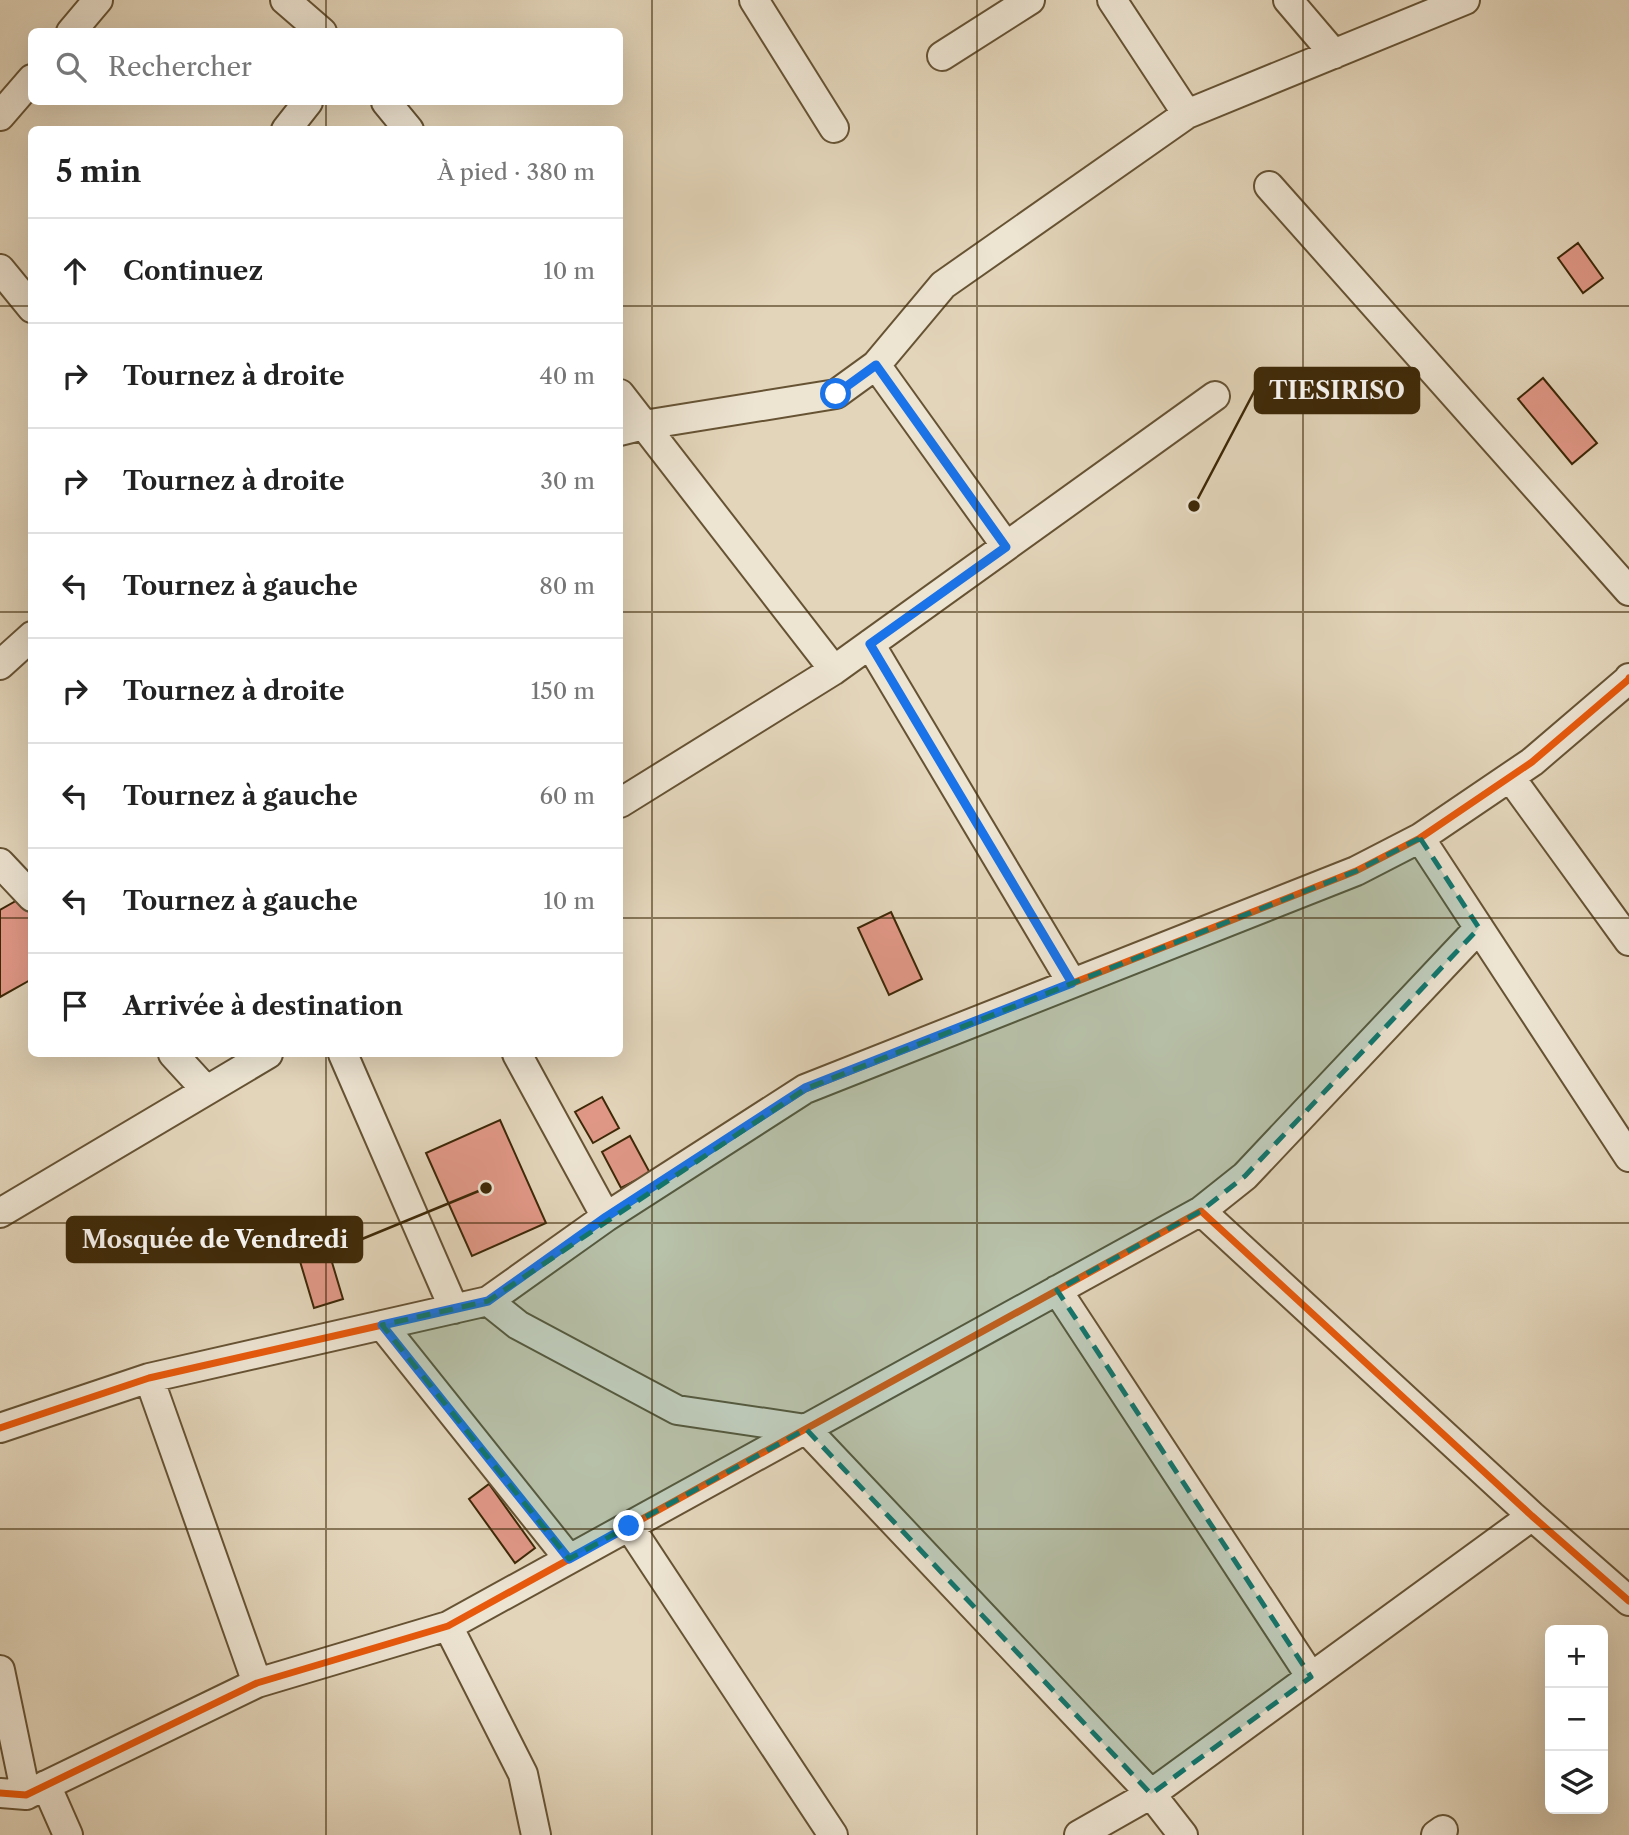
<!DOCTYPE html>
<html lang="fr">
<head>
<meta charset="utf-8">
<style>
	body { margin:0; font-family:"Libre Caslon Text",serif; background:#f6f6f6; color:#222 }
	.controls { position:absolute; right:21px; bottom:21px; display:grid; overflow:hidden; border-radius:10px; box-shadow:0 7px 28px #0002 }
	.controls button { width:63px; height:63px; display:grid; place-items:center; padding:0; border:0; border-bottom:2px solid #e0e0e0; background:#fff; color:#222; font:35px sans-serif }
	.stop { position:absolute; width:21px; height:21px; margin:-16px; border:5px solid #1a73e8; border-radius:50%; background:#fff }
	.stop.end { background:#1a73e8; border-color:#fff; box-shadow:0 2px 7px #0008 }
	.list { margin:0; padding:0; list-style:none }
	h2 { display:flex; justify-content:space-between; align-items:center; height:91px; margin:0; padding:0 28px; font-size:30px }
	h2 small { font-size:23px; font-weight:400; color:#767676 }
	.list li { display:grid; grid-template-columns:46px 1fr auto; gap:21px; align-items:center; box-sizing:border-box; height:105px; padding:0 28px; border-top:2px solid #e0e0e0 }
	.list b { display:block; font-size:26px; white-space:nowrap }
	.list em { font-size:23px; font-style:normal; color:#767676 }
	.icon { flex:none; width:38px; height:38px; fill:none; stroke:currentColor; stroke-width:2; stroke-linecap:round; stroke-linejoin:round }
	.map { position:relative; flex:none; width:1629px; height:1835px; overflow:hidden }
	.search { position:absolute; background:#fff; box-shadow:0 7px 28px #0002; left:28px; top:28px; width:595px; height:77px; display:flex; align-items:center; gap:18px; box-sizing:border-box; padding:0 24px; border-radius:10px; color:#767676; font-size:26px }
	.panel { position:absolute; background:#fff; box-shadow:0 7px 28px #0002; left:28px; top:126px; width:595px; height:931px; border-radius:10px }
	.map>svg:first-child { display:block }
	.building { fill:#e19887; stroke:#3d2807; stroke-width:2 }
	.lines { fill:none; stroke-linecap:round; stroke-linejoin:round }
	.street-casing { stroke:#665334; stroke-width:32 }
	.street { stroke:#ede4d2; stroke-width:28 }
	.cycleway-casing { stroke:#ede4d2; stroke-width:11 }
	.cycleway { stroke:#e8590c; stroke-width:7 }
	.route { stroke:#1a73e8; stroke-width:9 }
	.marked { fill:#0f766e; fill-opacity:0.2; stroke:#0f766e; stroke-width:5; stroke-dasharray:14 9; stroke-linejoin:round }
	.grid { fill:none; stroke:#3d2807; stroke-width:2; stroke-opacity:0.55 }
	.leader { fill:none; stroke:#3d2807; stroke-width:2.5 }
	.callout-dot { fill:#3d2807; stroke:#ede4d2; stroke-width:2.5 }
	.callout { fill:#3d2807; stroke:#3d2807; stroke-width:2.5 }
	.callout-label { font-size:24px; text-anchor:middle; font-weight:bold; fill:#fff }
</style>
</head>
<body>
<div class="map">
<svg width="1629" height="1835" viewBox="0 0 1629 1835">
	<rect width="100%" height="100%" fill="#e3d5ba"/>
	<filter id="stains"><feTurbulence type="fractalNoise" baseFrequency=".00286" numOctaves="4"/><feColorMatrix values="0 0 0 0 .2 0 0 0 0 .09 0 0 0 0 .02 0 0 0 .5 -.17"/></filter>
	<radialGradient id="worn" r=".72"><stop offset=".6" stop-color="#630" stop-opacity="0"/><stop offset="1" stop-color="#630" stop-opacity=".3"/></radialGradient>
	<path class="building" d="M 1578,243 L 1603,278 L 1583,293 L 1558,258 Z
		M 1543,378 L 1597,443 L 1572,464 L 1518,399 Z
		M 21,898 L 32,915 L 32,979 L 0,997 L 0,910 Z
		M 891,912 L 922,979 L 889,995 L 858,928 Z
		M 602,1097 L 619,1128 L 593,1143 L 575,1112 Z
		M 500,1120 L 546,1223 L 472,1256 L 426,1153 Z
		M 630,1136 L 650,1173 L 621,1188 L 602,1152 Z
		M 328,1249 L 343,1299 L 314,1308 L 299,1258 Z
		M 489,1484 L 535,1548 L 515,1563 L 469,1499 Z"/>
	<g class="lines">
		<g class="street-casing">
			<path id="street" d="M 285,0 L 322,32
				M 754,0 L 834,128
				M 1112,0 L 1187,114
				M 1288,0 L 1334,54
				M 71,32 L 98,0
				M 942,56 L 1030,0
				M 386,102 L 409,130
				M 0,116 L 32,79
				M 286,130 L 308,102
				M 1269,186 L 1629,591
				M 0,269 L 32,308
				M 876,365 L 1006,546
				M 620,394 L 834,670
				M 620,431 L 644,425 L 836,394 L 876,365 L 943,285 L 1187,114 L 1465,0
				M 870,644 L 1072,983
				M 0,665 L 32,636
				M 1510,777 L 1629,941
				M 620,803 L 834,670 L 1215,396
				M 1420,838 L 1629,1157
				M 0,863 L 32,897
				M 173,1054 L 206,1090
				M 343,1054 L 454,1309
				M 517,1054 L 606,1217
				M 1201,1211 L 1245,1176 L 1479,928
				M 0,1213 L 268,1054
				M 1057,1290 L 1311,1677
				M 488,1301 L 518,1325 L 677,1410 L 806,1429 L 1151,1794 L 1183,1835
				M 382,1325 L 569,1559
				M 149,1378 L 257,1683
				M 0,1428 L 149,1378 L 488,1301 L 606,1217 L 805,1089 L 1356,871 L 1420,838 L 1532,762 L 1628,680 L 1629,678
				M 629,1526 L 833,1835
				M 448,1626 L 523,1774 L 536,1835
				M 0,1670 L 26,1795
				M 46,1785 L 68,1835
				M 0,1793 L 26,1795 L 257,1683 L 448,1626 L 1201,1211 L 1532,1516 L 1629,1601
				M 1079,1835 L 1151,1794 L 1532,1516
				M 1436,1835 L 1443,1830"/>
		</g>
		<use href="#street" class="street"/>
		<g class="cycleway-casing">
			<path id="cycleway" d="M 0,1428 L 149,1378 L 488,1301 L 606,1217 L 805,1089 L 1356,871 L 1420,838 L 1532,762 L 1628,680 L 1629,678
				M 0,1793 L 26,1795 L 257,1683 L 448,1626 L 1201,1211 L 1532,1516 L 1629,1601"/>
		</g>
		<use href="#cycleway" class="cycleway"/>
	</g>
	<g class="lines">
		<path class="route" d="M 629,1526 L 569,1559 L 382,1325 L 488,1301 L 606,1217 L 805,1088 L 1072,983 L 870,644 L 1006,547 L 876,365 L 836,394"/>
	</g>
	<path class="marked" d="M 1420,838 L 1479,928 L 1245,1176 L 1201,1211 L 1057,1290 L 1311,1677 L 1151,1794 L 806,1429 L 569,1559 L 382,1325 L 488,1301 L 805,1089 L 1356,871 Z"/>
	<path class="grid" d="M 326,0 L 326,32M 652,0 L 652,1835M 977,0 L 977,1835M 1303,0 L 1303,1835M 326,102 L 326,130M 0,306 L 32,306M 620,306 L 1629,306M 0,612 L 32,612M 620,612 L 1629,612M 0,918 L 32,918M 620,918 L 1629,918M 326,1054 L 326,1835M 0,1223 L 1629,1223M 0,1529 L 1629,1529"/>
	<path class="leader" d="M1194 506L1255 390M486 1188L362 1239"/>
	<g class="callout-dot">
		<circle cx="1194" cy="506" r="7"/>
		<circle cx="486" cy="1188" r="7"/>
	</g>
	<g class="callout">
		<rect x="1255" y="368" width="164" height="45" rx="7"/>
		<rect x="67" y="1217" width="295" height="45" rx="7"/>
	</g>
	<g class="callout-label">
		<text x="1337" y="399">TIESIRISO</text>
		<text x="215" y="1248">Mosquée de Vendredi</text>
	</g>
	<rect width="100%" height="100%" filter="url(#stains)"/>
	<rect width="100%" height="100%" fill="url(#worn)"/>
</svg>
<div class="controls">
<button>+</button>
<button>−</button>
<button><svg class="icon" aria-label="layers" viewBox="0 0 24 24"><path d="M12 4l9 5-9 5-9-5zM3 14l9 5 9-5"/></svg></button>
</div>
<div class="stop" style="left:836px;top:394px"></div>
<div class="stop end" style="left:629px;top:1526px"></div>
<div class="search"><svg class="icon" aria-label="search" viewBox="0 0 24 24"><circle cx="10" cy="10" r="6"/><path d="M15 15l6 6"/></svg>Rechercher</div>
<section class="panel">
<h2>5 min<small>À pied · 380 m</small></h2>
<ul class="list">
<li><svg class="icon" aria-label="ahead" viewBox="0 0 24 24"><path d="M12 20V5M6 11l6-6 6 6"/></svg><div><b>Continuez</b></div><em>10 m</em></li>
<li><svg class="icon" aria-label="right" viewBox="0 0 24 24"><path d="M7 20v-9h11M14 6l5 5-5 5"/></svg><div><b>Tournez à droite</b></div><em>40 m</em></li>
<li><svg class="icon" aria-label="right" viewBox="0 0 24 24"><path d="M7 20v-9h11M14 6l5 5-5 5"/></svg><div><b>Tournez à droite</b></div><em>30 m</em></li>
<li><svg class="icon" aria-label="left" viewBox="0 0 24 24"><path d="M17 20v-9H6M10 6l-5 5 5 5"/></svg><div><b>Tournez à gauche</b></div><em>80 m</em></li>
<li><svg class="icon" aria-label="right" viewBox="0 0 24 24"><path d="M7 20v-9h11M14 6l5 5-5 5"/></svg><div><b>Tournez à droite</b></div><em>150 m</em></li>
<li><svg class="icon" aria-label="left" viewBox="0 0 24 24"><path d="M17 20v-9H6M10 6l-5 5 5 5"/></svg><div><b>Tournez à gauche</b></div><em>60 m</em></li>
<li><svg class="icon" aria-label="left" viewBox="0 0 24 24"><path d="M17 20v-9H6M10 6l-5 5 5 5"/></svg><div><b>Tournez à gauche</b></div><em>10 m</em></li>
<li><svg class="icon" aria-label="arrive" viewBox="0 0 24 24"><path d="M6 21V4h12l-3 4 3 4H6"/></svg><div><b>Arrivée à destination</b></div></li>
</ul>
</section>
</div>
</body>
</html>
